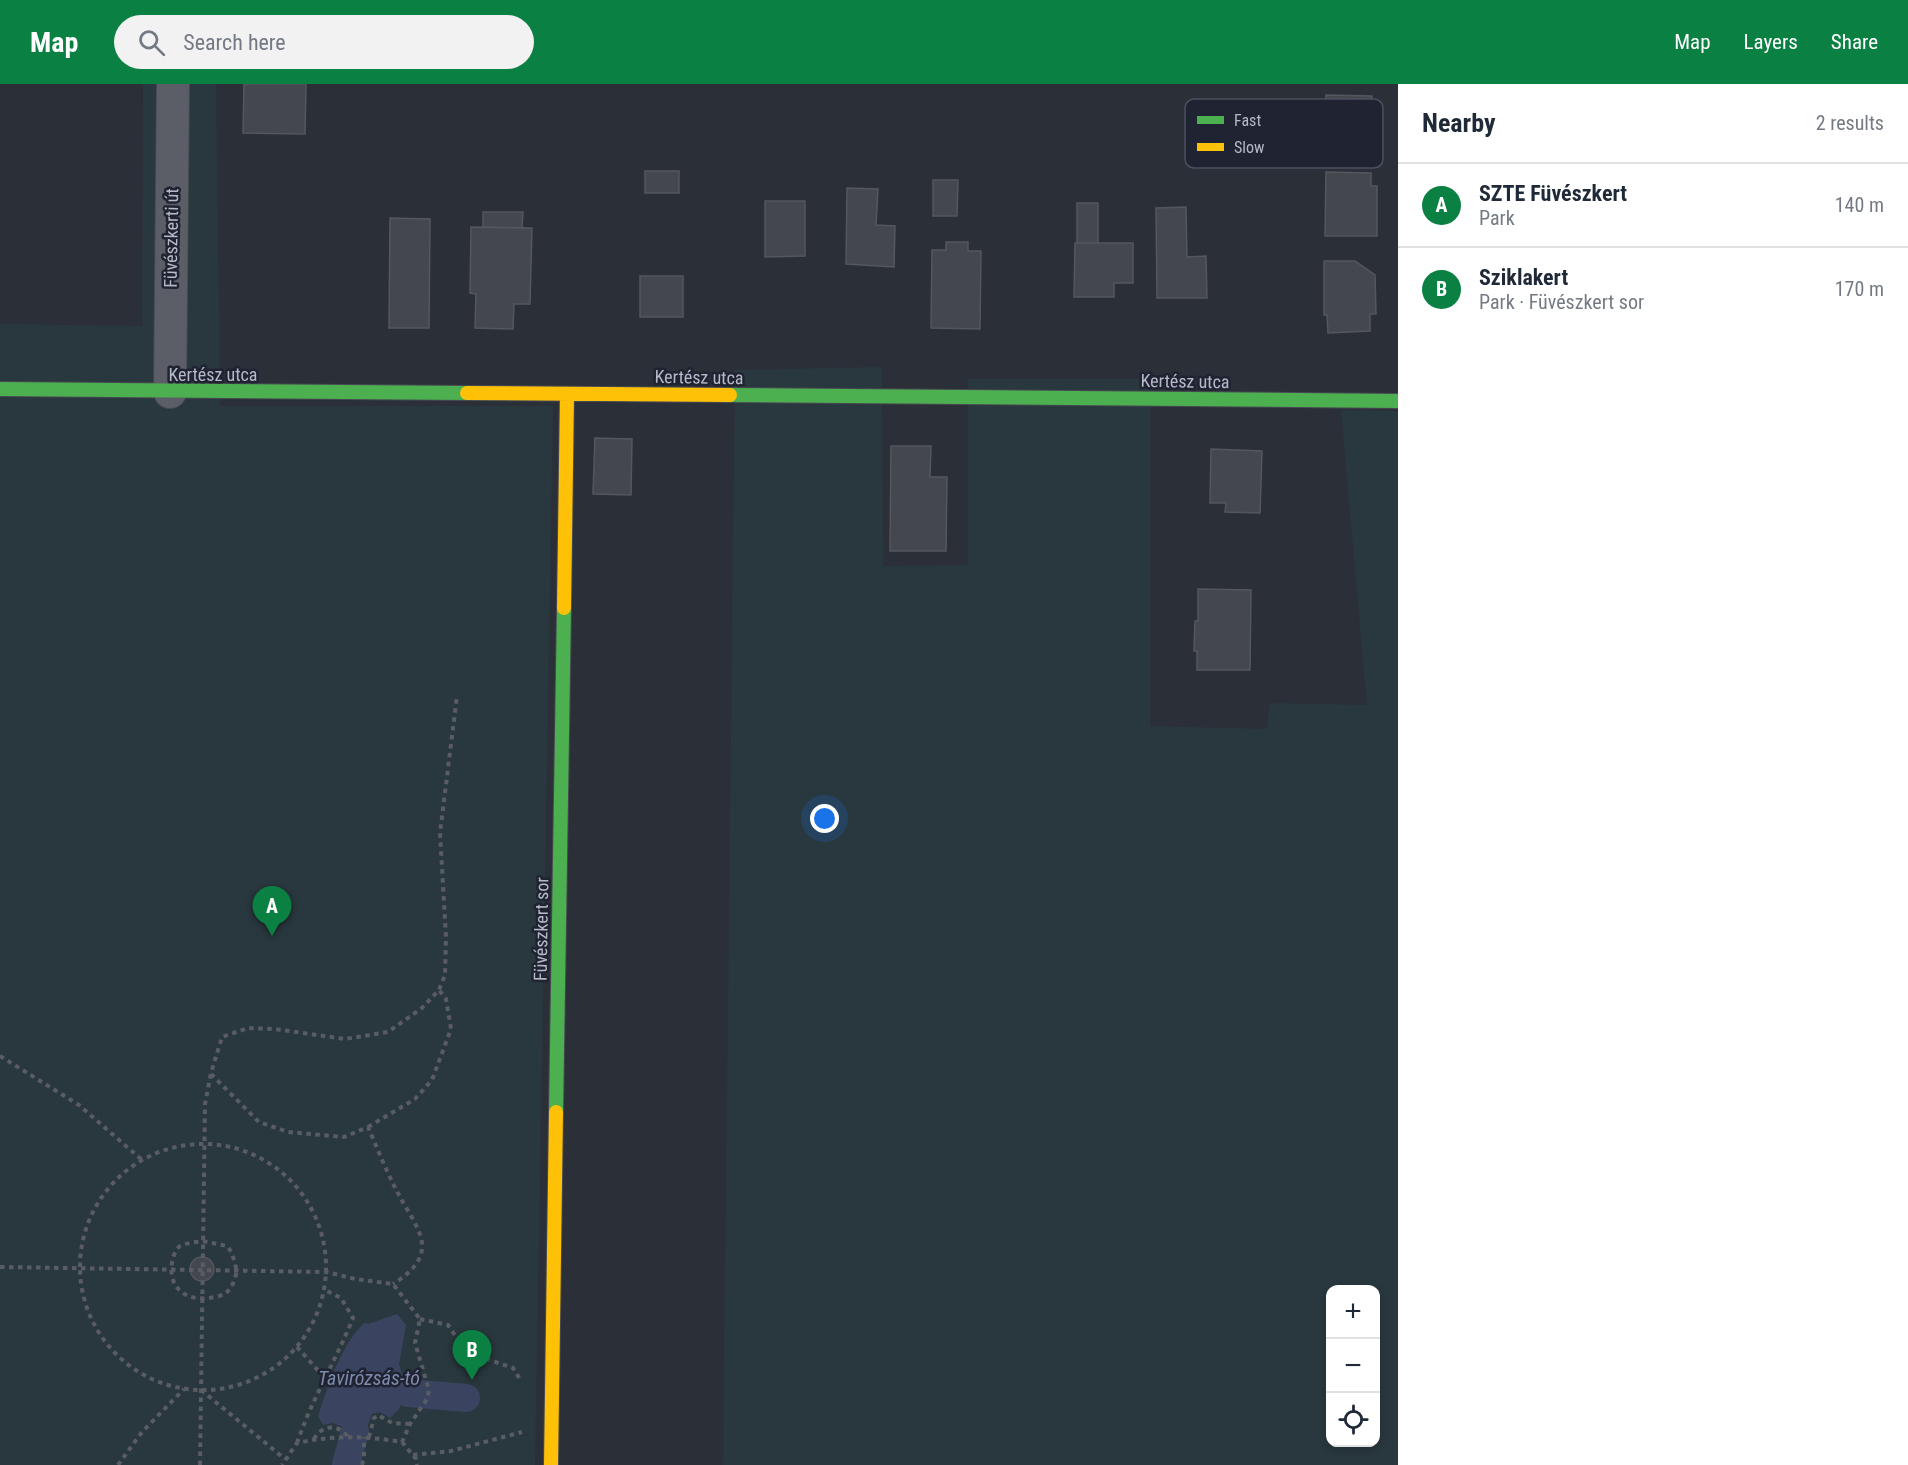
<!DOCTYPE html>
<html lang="en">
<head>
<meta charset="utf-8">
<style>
	body { margin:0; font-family:"Roboto Condensed",sans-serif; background:#f2f2f3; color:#1f2937 }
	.controls { position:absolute; right:18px; bottom:18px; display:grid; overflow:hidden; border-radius:12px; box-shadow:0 3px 9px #0003 }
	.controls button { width:54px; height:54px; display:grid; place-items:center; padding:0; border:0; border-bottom:2px solid #e0e1e3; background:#fff; color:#1f2937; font:30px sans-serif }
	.you { position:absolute; left:825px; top:735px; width:21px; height:21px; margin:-15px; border:4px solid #fff; border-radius:50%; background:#1a73e8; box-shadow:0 0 0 9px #1a73e833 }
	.badge { display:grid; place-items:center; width:39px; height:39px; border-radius:50%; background:#0b8043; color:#fff; font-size:20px; font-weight:700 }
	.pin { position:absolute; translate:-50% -50px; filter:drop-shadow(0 2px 3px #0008) }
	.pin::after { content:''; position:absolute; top:32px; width:21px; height:18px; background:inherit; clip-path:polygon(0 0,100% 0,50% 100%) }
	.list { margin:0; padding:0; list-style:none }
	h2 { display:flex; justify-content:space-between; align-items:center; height:78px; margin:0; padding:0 24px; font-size:26px }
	h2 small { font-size:20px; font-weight:400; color:#747a83 }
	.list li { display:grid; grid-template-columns:39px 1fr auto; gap:18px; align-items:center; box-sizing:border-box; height:84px; padding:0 24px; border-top:2px solid #e0e1e3 }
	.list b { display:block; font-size:22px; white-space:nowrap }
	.list p { margin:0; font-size:20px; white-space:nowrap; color:#747a83 }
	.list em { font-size:20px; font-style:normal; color:#747a83 }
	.icon { flex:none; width:33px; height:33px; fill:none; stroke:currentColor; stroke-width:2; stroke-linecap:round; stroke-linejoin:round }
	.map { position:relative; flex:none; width:1398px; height:1381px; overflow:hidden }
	header { display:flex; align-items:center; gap:36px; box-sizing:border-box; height:84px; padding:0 30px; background:#0b8043; color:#fff }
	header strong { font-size:28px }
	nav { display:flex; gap:33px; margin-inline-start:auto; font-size:21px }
	.search { width:420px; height:54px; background:#f2f2f3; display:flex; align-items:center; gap:15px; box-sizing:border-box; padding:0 21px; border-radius:33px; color:#747a83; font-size:22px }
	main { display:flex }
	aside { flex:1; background:#fff }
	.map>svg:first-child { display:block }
	.green { fill:#29383e; fill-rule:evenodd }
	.water { fill:#3a4460 }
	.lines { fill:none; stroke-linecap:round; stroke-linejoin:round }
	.canal { stroke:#3a4460; stroke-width:28 }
	.building { fill:#44474e; stroke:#53575f; stroke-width:1.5 }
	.street-casing { stroke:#474a51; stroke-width:34 }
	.fast-casing { stroke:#474a51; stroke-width:16 }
	.slow-casing { stroke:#474a51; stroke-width:16 }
	.path { stroke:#595c63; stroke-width:4; stroke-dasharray:4.5 4.5; stroke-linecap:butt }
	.street { stroke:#5b5e66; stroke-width:32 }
	.fast { stroke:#4caf50; stroke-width:14 }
	.slow { stroke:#ffc107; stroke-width:14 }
	.labels { text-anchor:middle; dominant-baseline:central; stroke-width:5; stroke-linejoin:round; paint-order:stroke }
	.street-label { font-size:18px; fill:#b6bac8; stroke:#1f2332 }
	.water-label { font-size:20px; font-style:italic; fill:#7f8bad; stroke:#1f2332 }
	.key { fill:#1f2332; stroke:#4c505f; stroke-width:1.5 }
	.key-label { font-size:16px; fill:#b6bac8 }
</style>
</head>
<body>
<header>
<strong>Map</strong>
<div class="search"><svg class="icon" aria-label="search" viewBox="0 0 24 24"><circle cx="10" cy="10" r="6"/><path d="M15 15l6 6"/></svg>Search here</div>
<nav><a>Map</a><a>Layers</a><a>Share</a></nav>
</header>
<main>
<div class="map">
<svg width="1398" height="1381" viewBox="0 0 1398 1381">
	<rect width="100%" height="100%" fill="#2b2f38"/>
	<path class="green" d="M 143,0 L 216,0 L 220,322 L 553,322 L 535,1381 L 0,1381 L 0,240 L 142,242 Z
		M 882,283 L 883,482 L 968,481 L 968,295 L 1150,295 L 1150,642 L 1267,645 L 1270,619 L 1367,621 L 1341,326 L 1398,327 L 1398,1381 L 723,1381 L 735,286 ZM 1330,1206 L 1376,1206 L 1376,1358 L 1330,1358 Z"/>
	<path class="water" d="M 397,1230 L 406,1241 L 399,1280 L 408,1309 L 398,1326 L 390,1334 L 380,1328 L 372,1330 L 367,1343 L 355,1348 L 333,1339 L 323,1341 L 318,1332 C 329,1300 340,1263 364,1239 L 368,1240 Z"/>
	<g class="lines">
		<path class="canal" d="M 408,1309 L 466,1314
			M 346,1380 L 355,1348"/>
	</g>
	<path class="building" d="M 244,0 L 306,0 L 305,50 L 243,49 Z
		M 1326,11 L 1372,12 L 1371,45 L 1325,44 Z
		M 645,87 L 679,87 L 679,109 L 645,109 Z
		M 1326,88 L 1371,89 L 1371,102 L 1377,102 L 1377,152 L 1325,152 Z
		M 933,96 L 958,96 L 957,132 L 933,132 Z
		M 847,104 L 878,105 L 876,141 L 895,142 L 894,183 L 846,180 Z
		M 765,117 L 805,117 L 805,172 L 765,173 Z
		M 1077,119 L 1098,119 L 1098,159 L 1077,159 Z
		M 1186,123 L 1187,173 L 1206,172 L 1207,214 L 1157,214 L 1156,124 Z
		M 483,128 L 523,128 L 522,144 L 483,143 Z
		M 390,134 L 430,135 L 429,244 L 389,244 Z
		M 471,143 L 532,144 L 530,220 L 514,220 L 513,245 L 475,244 L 476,210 L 470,209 Z
		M 946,158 L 968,158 L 968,167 L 981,167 L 980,245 L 931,244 L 932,166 L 946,166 Z
		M 1075,159 L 1133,159 L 1133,199 L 1114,199 L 1114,213 L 1074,213 Z
		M 1324,177 L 1355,177 L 1375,191 L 1376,230 L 1370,230 L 1370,247 L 1328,249 L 1327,231 L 1324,231 Z
		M 640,192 L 683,192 L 683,233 L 640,233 Z
		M 595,354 L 632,355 L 631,411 L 593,410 Z
		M 891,362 L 931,362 L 930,393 L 947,393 L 946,467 L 890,467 Z
		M 1211,365 L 1262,367 L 1260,429 L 1225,428 L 1226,419 L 1210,419 Z
		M 1198,505 L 1251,506 L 1250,586 L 1197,586 L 1197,567 L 1194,567 L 1195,537 L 1198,537 Z
		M190 1185a12 12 0 1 1 24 0a12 12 0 1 1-24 0Z"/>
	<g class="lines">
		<g class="street-casing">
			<path id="street" d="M 170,308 L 173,0"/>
		</g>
		<g class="fast-casing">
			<path id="fast" d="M 0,305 L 467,309
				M 730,311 L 1398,317
				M 556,1028 L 564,524"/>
		</g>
		<g class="slow-casing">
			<path id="slow" d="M 467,309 L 730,311
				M 564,524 L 567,310
				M 551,1381 L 556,1028"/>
		</g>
		<path class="path" d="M 0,972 L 79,1021 L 142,1076
			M 211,990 L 259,1038 L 288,1048 L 344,1053 L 368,1043 C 378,1066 387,1089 399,1111 C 406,1125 422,1146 422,1161 C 423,1179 406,1192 393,1200
			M 368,1043 L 415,1015 L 432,996 L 451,945 L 446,915 L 439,906
			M80 1183a123 123 0 1 1 246 0a123 123 0 1 1-246 0Z
			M 203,1157 L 227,1162 L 232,1169 L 237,1187 C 235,1194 233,1203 227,1208 C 223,1212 215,1213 209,1214 C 186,1217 168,1204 172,1179 C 173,1173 175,1166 180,1162 C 186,1159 197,1158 203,1157 Z
			M 0,1183 L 327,1188 L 355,1195 L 393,1200 L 420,1235 L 415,1259 L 429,1306 L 427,1315 L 410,1340 L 402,1358 C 367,1352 332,1351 297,1359 L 282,1381
			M 420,1235 L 448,1241 L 459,1257 L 472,1270 L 513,1284 L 521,1297
			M 297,1263 L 324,1293
			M 201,1306 L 285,1375
			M 369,1353 L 374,1334 L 378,1331 L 392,1339 L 410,1340
			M 314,1355 C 322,1340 339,1340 348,1353
			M 402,1358 L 416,1375 L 417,1381
			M 297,1359 C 312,1315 336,1276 353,1234 L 341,1214 L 325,1206
			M 413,1371 L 451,1367 L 522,1348
			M 118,1381 L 142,1348 L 184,1305
			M 200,1381 L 205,1020 L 211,989 L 222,953 L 248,944 L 275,945 L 345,955 L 388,948 L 422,924 L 439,906 L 445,891 L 446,853 L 440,749 L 457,612
			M 362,1381 L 364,1374 L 364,1353"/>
		<use href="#street" class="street"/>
		<use href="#fast" class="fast"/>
		<use href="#slow" class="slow"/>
	</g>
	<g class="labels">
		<g class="street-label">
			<text transform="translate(171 154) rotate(-89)">Füvészkerti út</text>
			<text x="213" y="290">Kertész utca</text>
			<text transform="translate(699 293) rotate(1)">Kertész utca</text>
			<text transform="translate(1185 297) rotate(1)">Kertész utca</text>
			<text transform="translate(541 845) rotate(-89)">Füvészkert sor</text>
		</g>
		<g class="water-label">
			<text x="369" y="1294">Tavirózsás-tó</text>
		</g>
	</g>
	<rect x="1185" y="15" width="198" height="69" rx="9" class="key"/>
	<rect x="1197" y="32" width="27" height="8" fill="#4caf50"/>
	<rect x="1197" y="59" width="27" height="8" fill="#ffc107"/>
	<g class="key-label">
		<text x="1234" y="42">Fast</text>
		<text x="1234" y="69">Slow</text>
	</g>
</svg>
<div class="controls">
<button>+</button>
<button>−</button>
<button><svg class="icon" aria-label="locate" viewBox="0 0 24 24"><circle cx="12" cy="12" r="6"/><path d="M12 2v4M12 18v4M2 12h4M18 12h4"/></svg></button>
</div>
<div class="you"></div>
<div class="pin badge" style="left:272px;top:852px">A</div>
<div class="pin badge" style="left:472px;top:1296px">B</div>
</div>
<aside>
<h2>Nearby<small>2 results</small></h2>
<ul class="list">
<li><span class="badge">A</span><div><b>SZTE Füvészkert</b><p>Park</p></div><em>140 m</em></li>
<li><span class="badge">B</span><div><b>Sziklakert</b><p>Park · Füvészkert sor</p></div><em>170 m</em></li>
</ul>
</aside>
</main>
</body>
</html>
